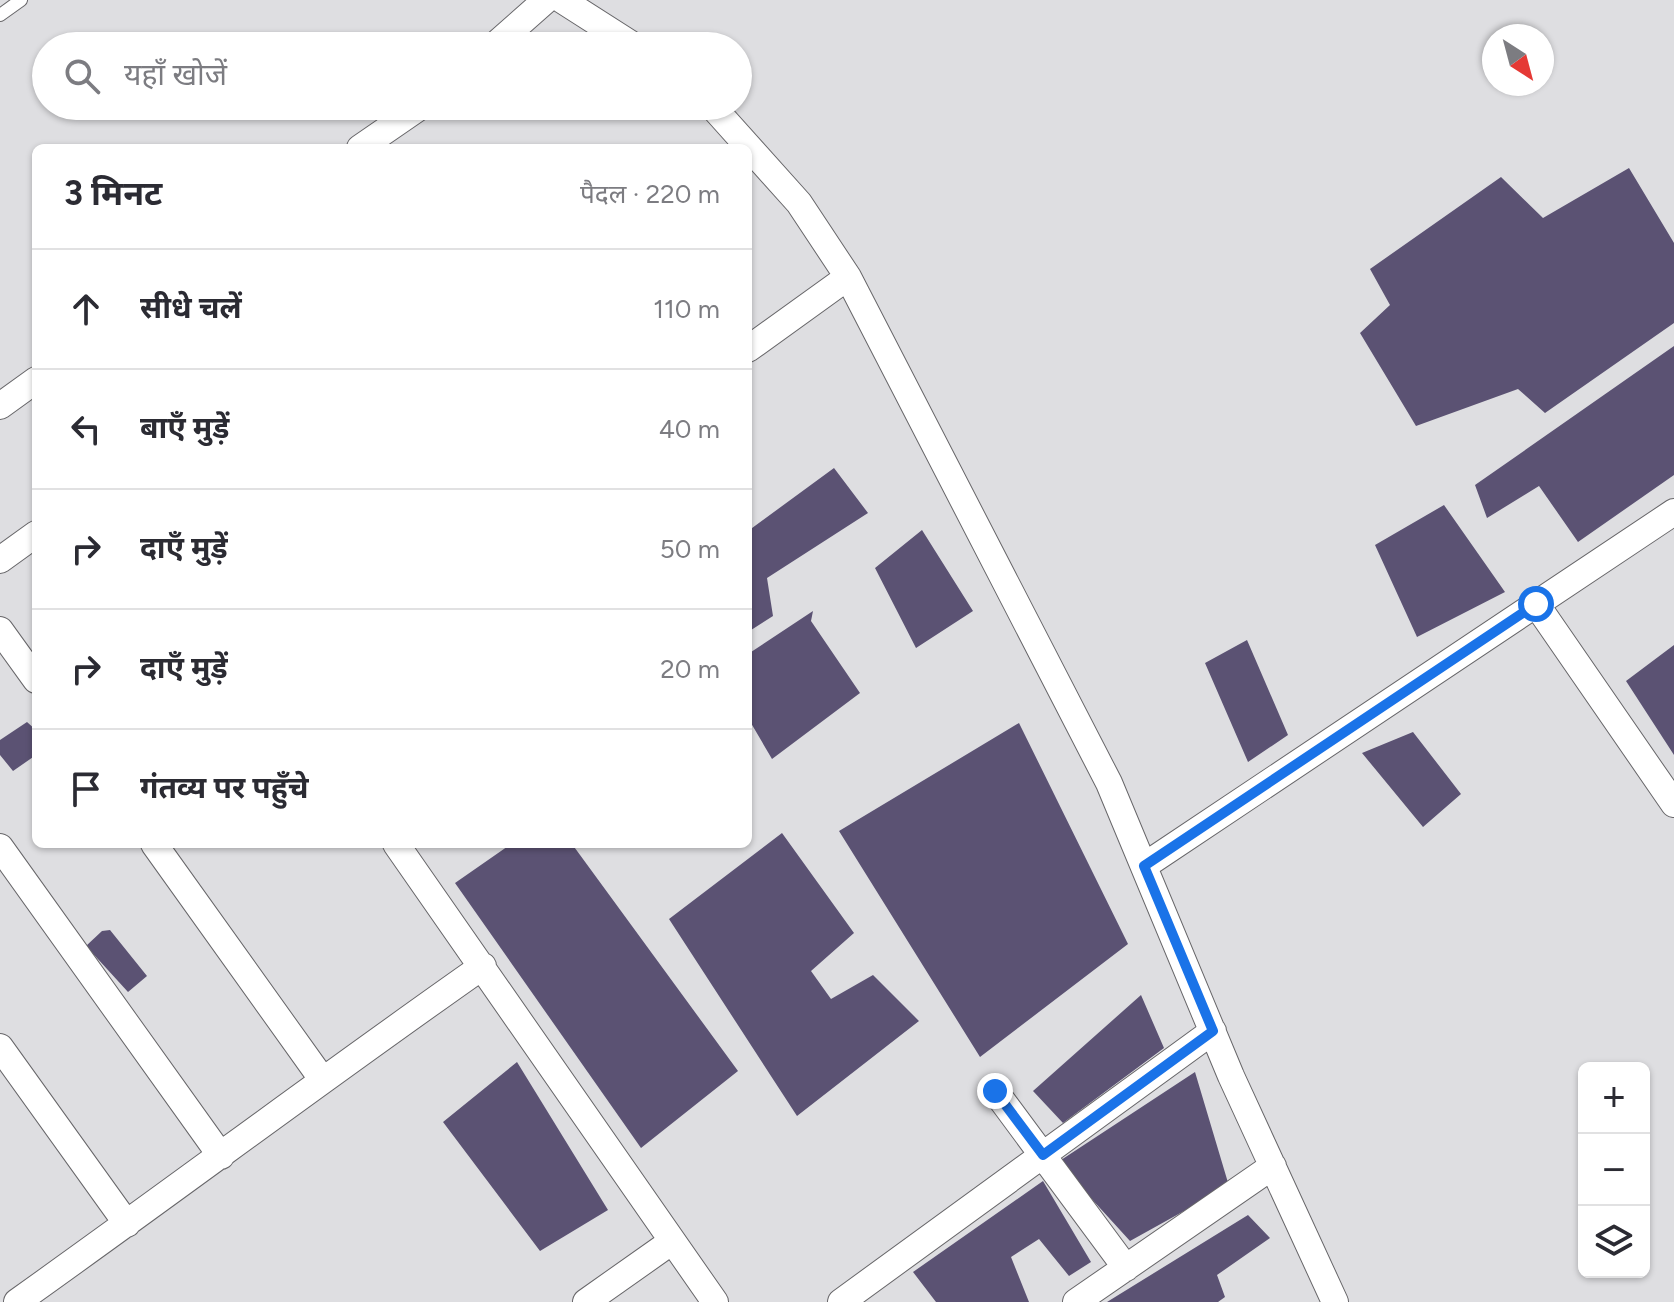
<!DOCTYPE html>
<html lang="hi">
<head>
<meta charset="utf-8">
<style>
	body { margin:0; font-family:Figtree,"Noto Sans Devanagari",sans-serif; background:#f7f7f7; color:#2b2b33 }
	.controls { position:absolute; right:24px; bottom:24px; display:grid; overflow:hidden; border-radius:12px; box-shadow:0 2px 6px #0004 }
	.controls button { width:72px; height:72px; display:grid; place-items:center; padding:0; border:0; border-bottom:2px solid #e1e1e2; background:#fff; color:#2b2b33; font:40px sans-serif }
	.compass { position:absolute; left:1482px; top:24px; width:72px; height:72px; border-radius:50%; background:#fff; box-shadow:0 2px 6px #0004; rotate:144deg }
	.stop { position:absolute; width:24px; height:24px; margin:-18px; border:6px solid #1a73e8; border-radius:50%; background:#fff }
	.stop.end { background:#1a73e8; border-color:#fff; box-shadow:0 2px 8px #0008 }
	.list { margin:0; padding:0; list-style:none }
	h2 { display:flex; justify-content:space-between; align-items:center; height:104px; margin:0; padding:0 32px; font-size:34px }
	h2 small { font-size:26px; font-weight:400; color:#7c7c81 }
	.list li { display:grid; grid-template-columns:52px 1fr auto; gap:24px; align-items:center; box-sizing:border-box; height:120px; padding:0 32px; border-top:2px solid #e1e1e2 }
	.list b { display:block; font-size:30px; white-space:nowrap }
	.list em { font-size:26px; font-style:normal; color:#7c7c81 }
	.icon { flex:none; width:44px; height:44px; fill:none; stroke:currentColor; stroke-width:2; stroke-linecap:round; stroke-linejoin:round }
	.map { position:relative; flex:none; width:1674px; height:1302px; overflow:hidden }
	.search { position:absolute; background:#fff; box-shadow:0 2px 6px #0004; left:32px; top:32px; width:720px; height:88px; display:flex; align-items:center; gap:20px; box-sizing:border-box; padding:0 28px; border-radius:44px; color:#7c7c81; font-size:30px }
	.panel { position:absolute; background:#fff; box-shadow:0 2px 6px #0004; left:32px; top:144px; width:720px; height:704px; border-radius:12px }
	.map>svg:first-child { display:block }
	.building { fill:#5b5273 }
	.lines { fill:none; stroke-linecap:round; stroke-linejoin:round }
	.service-casing { stroke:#676669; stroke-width:14 }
	.minor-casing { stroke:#676669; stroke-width:28 }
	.service { stroke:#fff; stroke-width:12 }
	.minor { stroke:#fff; stroke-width:26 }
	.route { stroke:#1a73e8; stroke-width:10 }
</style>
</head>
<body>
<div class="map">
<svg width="1674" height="1302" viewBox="0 0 1674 1302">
	<rect width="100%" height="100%" fill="#dedee1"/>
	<path class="building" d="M 1629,168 L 1674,243 L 1674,323 L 1545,413 L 1518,389 L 1416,426 L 1360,333 L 1390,305 L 1370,269 L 1501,177 L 1543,218 Z
		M 1674,346 L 1674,475 L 1578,542 L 1539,486 L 1487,518 L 1475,485 Z
		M 834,468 L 868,513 L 767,578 L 773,616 L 748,632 L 748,531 Z
		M 1444,505 L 1505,592 L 1417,637 L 1375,545 Z
		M 922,530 L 973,611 L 916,648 L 875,568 Z
		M 813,611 L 811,621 L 860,693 L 772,759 L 748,718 L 748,654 Z
		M 1247,640 L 1288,735 L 1248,762 L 1205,663 Z
		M 1674,645 L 1674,755 L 1626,681 Z
		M 27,722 L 36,730 L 36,755 L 13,771 L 0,755 L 0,740 Z
		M 1019,723 L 1128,944 L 980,1057 L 839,831 Z
		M 1413,732 L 1461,794 L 1423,827 L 1362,753 Z
		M 782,833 L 854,933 L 811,971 L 831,999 L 873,975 L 919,1021 L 797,1116 L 669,919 Z
		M 511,844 L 572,844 L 738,1071 L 641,1148 L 455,883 Z
		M 110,930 L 147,976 L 128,992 L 86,946 L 102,931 Z
		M 1141,995 L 1164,1048 L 1063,1123 L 1033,1091 Z
		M 517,1062 L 608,1210 L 540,1251 L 443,1122 Z
		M 1195,1072 L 1229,1186 L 1130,1241 L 1058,1162 Z
		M 1043,1181 L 1091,1262 L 1069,1276 L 1039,1239 L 1011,1257 L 1029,1302 L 936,1302 L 913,1272 Z
		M 1248,1215 L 1270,1238 L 1217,1275 L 1225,1297 L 1218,1302 L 1107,1302 Z"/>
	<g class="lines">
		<g class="service-casing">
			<path id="service" d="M 0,15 L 21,0"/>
		</g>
		<g class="minor-casing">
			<path id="minor" d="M 562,0 L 634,46
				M 494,46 L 546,0
				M 712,106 L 799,203 L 848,277 L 1109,783 L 1231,1076 L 1335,1302
				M 360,148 L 421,106
				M 748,349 L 848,277
				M 0,406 L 36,380
				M 0,560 L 36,534
				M 1536,604 L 1674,804
				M 0,630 L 36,680
				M 154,844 L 322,1079
				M 396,844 L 715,1302
				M 0,847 L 221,1156
				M 1144,866 L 1674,512
				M 0,1047 L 127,1224
				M 995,1091 L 1126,1268
				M 17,1302 C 173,1191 326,1076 483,966
				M 586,1302 L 671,1242
				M 841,1302 L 1213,1031
				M 1076,1302 L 1273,1166"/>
		</g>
		<use href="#service" class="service"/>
		<use href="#minor" class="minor"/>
	</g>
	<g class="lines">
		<path class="route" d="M 995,1091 L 1043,1155 L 1213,1031 L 1144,866 L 1536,604"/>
	</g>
</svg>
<div class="controls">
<button>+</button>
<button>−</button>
<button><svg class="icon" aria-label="layers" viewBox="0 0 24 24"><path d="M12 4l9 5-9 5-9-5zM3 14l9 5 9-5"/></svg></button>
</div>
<svg class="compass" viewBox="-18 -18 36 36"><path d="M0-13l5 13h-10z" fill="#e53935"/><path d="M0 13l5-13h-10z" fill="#7c7c81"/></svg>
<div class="stop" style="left:1536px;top:604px"></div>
<div class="stop end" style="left:995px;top:1091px"></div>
<div class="search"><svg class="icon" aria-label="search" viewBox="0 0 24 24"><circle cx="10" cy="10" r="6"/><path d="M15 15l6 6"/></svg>यहाँ खोजें</div>
<section class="panel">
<h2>3 मिनट<small>पैदल · 220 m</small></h2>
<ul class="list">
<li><svg class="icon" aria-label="ahead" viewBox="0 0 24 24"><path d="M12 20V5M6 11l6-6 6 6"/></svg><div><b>सीधे चलें</b></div><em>110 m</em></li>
<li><svg class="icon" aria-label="left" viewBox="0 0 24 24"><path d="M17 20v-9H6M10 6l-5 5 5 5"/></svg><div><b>बाएँ मुड़ें</b></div><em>40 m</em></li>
<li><svg class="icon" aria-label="right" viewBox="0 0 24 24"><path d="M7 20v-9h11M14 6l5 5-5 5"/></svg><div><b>दाएँ मुड़ें</b></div><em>50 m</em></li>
<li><svg class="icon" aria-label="right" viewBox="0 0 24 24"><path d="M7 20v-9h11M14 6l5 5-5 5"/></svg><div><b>दाएँ मुड़ें</b></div><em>20 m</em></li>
<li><svg class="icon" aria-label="arrive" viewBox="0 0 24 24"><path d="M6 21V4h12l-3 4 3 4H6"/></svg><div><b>गंतव्य पर पहुँचे</b></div></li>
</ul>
</section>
</div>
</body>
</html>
